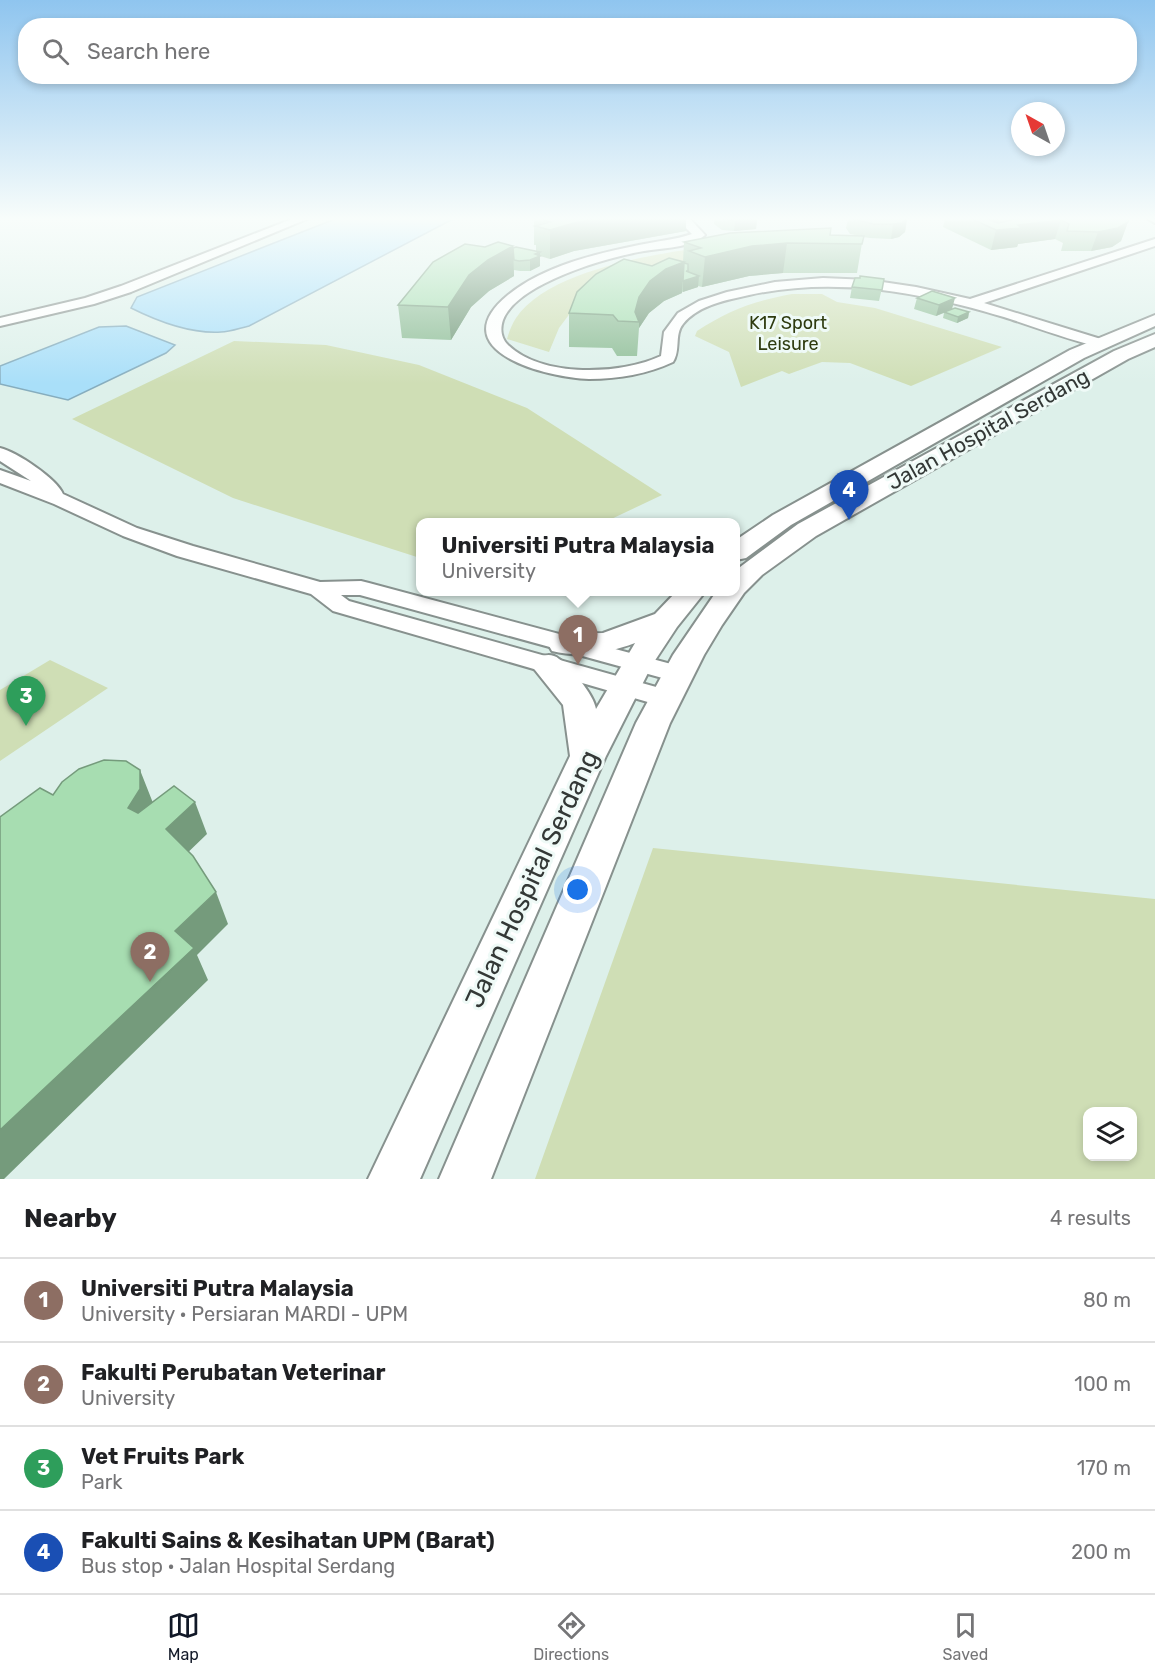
<!DOCTYPE html>
<html lang="en">
<head>
<meta charset="utf-8">
<style>
	body { margin:0; font-family:Rubik,sans-serif; background:#f2f2f2; color:#202124 }
	.controls { position:absolute; right:18px; bottom:18px; display:grid; overflow:hidden; border-radius:12px; box-shadow:0 3px 9px #0003 }
	.controls button { width:54px; height:54px; display:grid; place-items:center; padding:0; border:0; border-bottom:2px solid #e0e0e0; background:#fff; color:#202124; font:30px sans-serif }
	.compass { position:absolute; left:1011px; top:102px; width:54px; height:54px; border-radius:50%; background:#fff; box-shadow:0 3px 9px #0003; rotate:320deg }
	.you { position:absolute; left:578px; top:890px; width:21px; height:21px; margin:-15px; border:4px solid #fff; border-radius:50%; background:#1a73e8; box-shadow:0 0 0 9px #1a73e833 }
	.badge { display:grid; place-items:center; width:39px; height:39px; border-radius:50%; background:#111827; color:#fff; font-size:20px; font-weight:700 }
	.pin { position:absolute; translate:-50% -50px; filter:drop-shadow(0 2px 3px #0008) }
	.pin::after { content:''; position:absolute; top:32px; width:21px; height:18px; background:inherit; clip-path:polygon(0 0,100% 0,50% 100%) }
	.popup { position:absolute; left:416px; top:518px; width:324px; height:78px; box-sizing:border-box; display:grid; place-content:center; border-radius:12px; background:#fff; filter:drop-shadow(0 2px 4px #0005); font-size:20px; white-space:nowrap; color:#757577 }
	.popup b { font-size:22px; color:#202124 }
	.popup::after { content:''; position:absolute; left:50%; top:100%; margin-left:-12px; border:12px solid transparent; border-top-color:#fff }
	.list { margin:0; padding:0; list-style:none }
	h2 { display:flex; justify-content:space-between; align-items:center; height:78px; margin:0; padding:0 24px; font-size:26px }
	h2 small { font-size:20px; font-weight:400; color:#757577 }
	.list li { display:grid; grid-template-columns:39px 1fr auto; gap:18px; align-items:center; box-sizing:border-box; height:84px; padding:0 24px; border-top:2px solid #e0e0e0 }
	.list b { display:block; font-size:22px; white-space:nowrap }
	.list p { margin:0; font-size:20px; white-space:nowrap; color:#757577 }
	.list em { font-size:20px; font-style:normal; color:#757577 }
	.icon { flex:none; width:33px; height:33px; fill:none; stroke:currentColor; stroke-width:2; stroke-linecap:round; stroke-linejoin:round }
	.map { position:relative; flex:none; width:1155px; height:1179px; overflow:hidden }
	.search { position:absolute; background:#fff; box-shadow:0 3px 9px #0003; left:18px; right:18px; top:18px; height:66px; display:flex; align-items:center; gap:15px; box-sizing:border-box; padding:0 21px; border-radius:24px; color:#757577; font-size:22px }
	.sheet { height:414px; background:#fff }
	nav { display:flex; justify-content:space-around; align-items:center; box-sizing:border-box; height:84px; border-top:2px solid #e0e0e0; background:#fff; font-size:16px; color:#757577 }
	nav a { display:grid; justify-items:center; gap:3px }
	nav .on { color:#111827 }
	.map>svg:first-child { display:block }
	.built { fill:#ddf0ea; fill-rule:evenodd }
	.green { fill:#cfdeb5; fill-rule:evenodd }
	.water { fill:#a9dff9; stroke:#86adbe; stroke-width:1.5 }
	.lines { fill:none; stroke-linecap:round; stroke-linejoin:round }
	.minor-casing { stroke:#87918e; stroke-width:4 }
	.major-casing { stroke:#87918e; stroke-width:4 }
	.minor { fill:#fff; fill-rule:evenodd }
	.major { fill:#fff; fill-rule:evenodd }
	.wall { fill:#90be98 }
	.shaded-wall { fill:#759b7c }
	.building { fill:#a7ddb1; stroke:#759b7c; stroke-width:1.5 }
	.labels { text-anchor:middle; dominant-baseline:central; stroke-width:6; stroke-linejoin:round; paint-order:stroke }
	.far-park-label { font-size:18px; fill:#2e3b0f; stroke:#effaf7 }
	.street-label { font-size:21px; fill:#333836; stroke:#effaf7 }
	.near-street-label { font-size:26px; fill:#333836; stroke:#effaf7 }
</style>
</head>
<body>
<div class="map">
<svg width="1155" height="1179" viewBox="0 0 1155 1179">
	<rect width="100%" height="100%" fill="#effaf7"/>
	<path class="built" d="M 0,219 L 1155,219 L 1155,1179 L 0,1179 ZM 420,522 L 736,522 L 736,592 L 420,592 ZM 1088,1112 L 1132,1112 L 1132,1156 L 1088,1156 Z"/>
	<path class="green" d="M 706,247 L 717,258 L 571,312 L 559,328 L 549,352 L 507,339 C 509,332 512,324 516,318 C 547,271 653,254 706,247 Z
		M 792,294 L 822,294 L 837,302 L 875,308 L 1002,347 L 911,386 L 850,363 L 822,362 L 789,374 L 782,371 L 741,387 L 729,352 L 695,336 L 697,331 C 729,310 754,301 792,294 Z
		M 234,341 L 326,345 L 419,365 L 527,408 L 662,495 L 605,522 L 420,522 L 420,558 L 233,498 L 72,419 Z
		M 50,660 L 108,688 L 0,761 L 0,690 Z
		M 653,848 L 1155,899 L 1155,1179 L 535,1179 ZM 1088,1112 L 1132,1112 L 1132,1156 L 1088,1156 Z"/>
	<path class="water" d="M 335,219 L 453,219 L 249,326 C 240,328 230,332 221,332 C 191,334 157,321 131,308 L 137,297 Z
		M 126,326 L 175,345 L 166,353 L 68,400 L 0,384 L 0,366 L 99,327 Z"/>
	<g class="lines">
		<g class="minor-casing">
			<path id="minor" d="M 292,219 L 307,219 L 131,292 L 94,304 L 0,326 L 0,318 L 85,298 L 121,286 Z
				M 677,219 L 690,219 L 705,235 C 691,248 662,248 644,251 C 608,257 517,283 503,320 C 500,329 501,338 508,345 C 543,378 620,375 661,356 L 664,332 L 678,313 L 699,301 L 727,292 L 775,282 L 823,278 L 869,280 L 916,287 L 970,299 L 1155,239 L 1155,246 L 984,303 L 1104,340 L 1106,343 L 1099,347 C 1067,339 1035,327 1004,317 C 921,292 835,276 749,295 C 727,300 698,305 683,324 C 674,335 681,350 673,362 C 647,374 619,379 589,379 C 548,378 440,351 508,295 C 544,266 595,254 639,245 C 657,241 675,240 692,234 Z
				M 1148,219 L 1155,219 L 1155,223 Z
				M 0,448 C 17,452 57,479 63,494 L 137,528 L 193,546 L 320,582 L 361,581 L 369,583 L 686,668 L 690,674 L 686,680 L 677,682 L 360,595 L 341,595 L 349,601 L 674,692 L 678,698 L 674,704 L 665,707 L 333,611 L 311,594 L 177,556 L 123,536 L 54,504 L 0,483 L 0,470 L 31,481 L 0,461 Z"/>
		</g>
		<g class="major-casing">
			<path id="major" d="M 1155,315 L 1155,326 L 1084,358 L 791,525 L 746,558 L 736,560 L 736,540 L 773,515 L 1070,350 Z
				M 1155,334 L 1155,347 L 1128,359 L 816,536 L 762,575 L 744,593 L 722,625 L 704,655 L 670,723 L 491,1179 L 439,1179 L 636,723 L 673,655 L 716,592 L 736,592 L 736,570 L 798,524 L 1114,351 Z
				M 676,592 L 705,592 L 677,627 L 652,665 L 606,756 L 420,1179 L 368,1179 L 570,756 L 563,705 L 531,665 L 536,658 C 544,655 552,653 559,659 C 571,667 594,695 596,709 L 635,643 C 609,653 580,658 552,651 L 548,644 L 552,637 L 563,634 L 603,633 L 655,614 Z"/>
		</g>
		<use href="#minor" class="minor"/>
		<use href="#major" class="major"/>
	</g>
	<path class="wall" d="M 534,219 L 686,219 L 686,231 L 574,251 L 550,259 L 540,256 L 540,266 L 530,271 L 520,271 L 514,270 L 514,276 L 489,291 L 471,307 L 451,340 L 402,338 L 398,305 L 485,247 L 513,246 L 513,248 L 536,251 L 536,245 L 534,245 Z
		M 714,219 L 757,219 L 756,229 L 734,231 L 722,230 L 714,224 Z
		M 848,219 L 907,219 L 905,232 L 899,237 L 891,239 L 870,238 L 863,237 L 857,273 L 783,273 L 749,276 L 702,287 L 698,286 L 698,287 L 682,292 L 682,293 L 664,301 L 649,313 L 639,328 L 637,356 L 617,356 L 612,348 L 569,347 L 569,313 L 652,266 L 683,262 L 684,242 L 830,235 L 861,236 L 850,234 L 846,228 Z
		M 945,219 L 1129,219 L 1121,241 L 1112,247 L 1091,251 L 1061,251 L 1063,243 L 1055,239 L 1018,244 L 1017,247 L 991,250 L 943,227 Z
		M 884,279 L 879,301 L 850,298 L 852,287 Z
		M 917,298 L 952,309 L 969,312 L 968,318 L 957,323 L 943,318 L 944,313 L 936,316 L 914,309 Z"/>
	<path class="shaded-wall" d="M 596,219 L 686,219 L 686,231 L 574,251 L 550,259 L 550,230 L 574,223 Z
		M 757,219 L 756,229 L 734,231 L 735,221 Z
		M 906,219 L 907,219 L 905,232 L 899,237 L 891,239 L 893,224 Z
		M 999,219 L 997,230 L 1018,225 L 1061,220 L 1055,239 L 1018,244 L 1017,247 L 991,250 L 996,230 L 975,220 Z
		M 1128,222 L 1121,241 L 1112,247 L 1091,251 L 1098,232 Z
		M 787,243 L 783,273 L 749,276 L 702,287 L 705,257 L 752,246 Z
		M 513,246 L 514,276 L 489,291 L 471,307 L 451,340 L 448,307 L 469,275 L 488,260 Z
		M 540,252 L 540,266 L 530,271 L 530,260 L 535,254 Z
		M 684,262 L 682,293 L 664,301 L 649,313 L 639,328 L 639,322 L 635,312 L 639,297 L 650,281 L 666,269 Z
		M 686,271 L 688,271 L 687,280 L 699,276 L 698,287 L 683,292 L 683,281 Z
		M 955,298 L 952,309 L 936,316 L 939,305 Z
		M 969,312 L 968,318 L 957,323 L 958,317 Z
		M 140,770 L 153,803 L 142,841 L 128,808 Z
		M 195,802 L 207,834 L 179,861 L 166,829 Z
		M 216,892 L 228,924 L 197,955 L 208,980 L 4,1179 L 0,1179 L 0,1130 L 175,931 Z"/>
	<path class="building" d="M 542,219 L 596,219 L 574,223 L 550,230 L 535,226 L 550,222 Z
		M 722,219 L 754,219 L 735,221 Z
		M 853,219 L 906,219 L 902,223 L 893,224 L 873,224 Z
		M 972,219 L 996,219 L 990,220 L 998,223 L 1016,219 L 1129,219 L 1128,222 L 1118,228 L 1098,232 L 1067,231 L 1069,224 L 1061,220 L 1018,225 L 1022,228 L 996,230 Z
		M 831,228 L 830,235 L 864,236 L 862,244 L 787,243 L 752,246 L 705,257 L 689,251 L 701,248 L 684,242 L 730,233 Z
		M 498,242 L 513,246 L 488,260 L 469,275 L 448,307 L 398,305 L 433,262 L 465,244 L 485,247 Z
		M 516,247 L 540,252 L 535,254 L 540,256 L 530,260 L 519,261 L 514,260 L 513,248 Z
		M 669,258 L 684,262 L 666,269 L 650,281 L 639,297 L 635,312 L 639,322 L 618,321 L 613,315 L 569,313 L 577,292 L 596,274 L 624,259 L 652,266 Z
		M 684,263 L 688,264 L 688,271 L 686,271 L 699,276 L 683,281 Z
		M 860,276 L 884,279 L 882,290 L 852,287 L 855,278 L 860,278 Z
		M 932,291 L 955,298 L 939,305 L 917,298 Z
		M 955,308 L 969,312 L 958,317 L 944,312 Z
		M 104,760 L 126,761 L 140,770 L 140,789 L 128,808 L 138,813 L 174,786 L 195,802 L 166,829 L 193,856 L 216,892 L 175,931 L 194,948 L 0,1130 L 0,817 L 40,788 L 53,795 L 62,782 L 79,769 Z"/>
	<linearGradient id="sky" x2="0" y2="1"><stop stop-color="#8fc5ef"/><stop offset="0.57" stop-color="#f8fdfb"/><stop offset="1" stop-color="#f8fdfb" stop-opacity="0"/></linearGradient>
	<rect width="1155" height="384" fill="url(#sky)"/>
	<g class="labels">
		<g class="far-park-label">
			<text x="788" y="323">K17 Sport<tspan x="788" dy="21">Leisure</tspan></text>
		</g>
		<g class="street-label">
			<text transform="translate(988 429) rotate(-29)">Jalan Hospital Serdang</text>
		</g>
		<g class="near-street-label">
			<text transform="translate(532 879) rotate(-65)">Jalan Hospital Serdang</text>
		</g>
	</g>
</svg>
<div class="controls">
<button><svg class="icon" aria-label="layers" viewBox="0 0 24 24"><path d="M12 4l9 5-9 5-9-5zM3 14l9 5 9-5"/></svg></button>
</div>
<svg class="compass" viewBox="-18 -18 36 36"><path d="M0-13l5 13h-10z" fill="#e53935"/><path d="M0 13l5-13h-10z" fill="#757577"/></svg>
<div class="you"></div>
<div class="pin badge" style="left:578px;top:665px;background:#8d6e63">1</div>
<div class="popup"><b>Universiti Putra Malaysia</b>University</div>
<div class="pin badge" style="left:150px;top:982px;background:#8d6e63">2</div>
<div class="pin badge" style="left:26px;top:726px;background:#2e9e5b">3</div>
<div class="pin badge" style="left:849px;top:520px;background:#1a4fb4">4</div>
<div class="search"><svg class="icon" aria-label="search" viewBox="0 0 24 24"><circle cx="10" cy="10" r="6"/><path d="M15 15l6 6"/></svg>Search here</div>
</div>
<section class="sheet">
<h2>Nearby<small>4 results</small></h2>
<ul class="list">
<li><span class="badge" style="background:#8d6e63">1</span><div><b>Universiti Putra Malaysia</b><p>University · Persiaran MARDI - UPM</p></div><em>80 m</em></li>
<li><span class="badge" style="background:#8d6e63">2</span><div><b>Fakulti Perubatan Veterinar</b><p>University</p></div><em>100 m</em></li>
<li><span class="badge" style="background:#2e9e5b">3</span><div><b>Vet Fruits Park</b><p>Park</p></div><em>170 m</em></li>
<li><span class="badge" style="background:#1a4fb4">4</span><div><b>Fakulti Sains &amp; Kesihatan UPM (Barat)</b><p>Bus stop · Jalan Hospital Serdang</p></div><em>200 m</em></li>
</ul>
</section>
<nav>
<a class="on"><svg class="icon" aria-label="map" viewBox="0 0 24 24"><path d="M3 6l6-2 6 2 6-2v14l-6 2-6-2-6 2zM9 4v14M15 6v14"/></svg>Map</a>
<a><svg class="icon" aria-label="directions" viewBox="0 0 24 24"><path d="M12 3l9 9-9 9-9-9zM9 14v-3h6M13 9l2 2-2 2"/></svg>Directions</a>
<a><svg class="icon" aria-label="saved" viewBox="0 0 24 24"><path d="M7 4h10v16l-5-4-5 4z"/></svg>Saved</a>
</nav>
</body>
</html>
